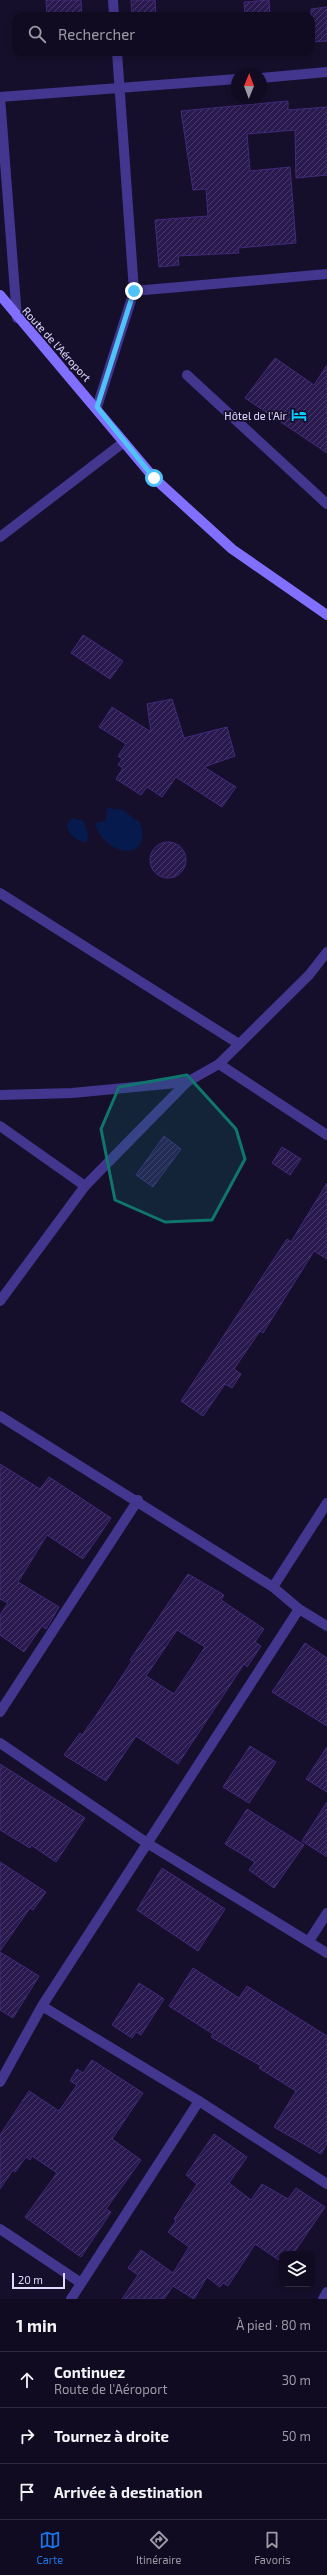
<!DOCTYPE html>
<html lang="fr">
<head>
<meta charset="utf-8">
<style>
	body { margin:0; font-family:"Exo 2",sans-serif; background:#191429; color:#f1f3f6 }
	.controls { position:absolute; right:12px; bottom:12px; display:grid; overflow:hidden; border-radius:8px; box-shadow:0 2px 6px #0003 }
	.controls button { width:36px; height:36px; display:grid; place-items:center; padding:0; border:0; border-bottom:1px solid #302b3e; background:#100b20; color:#f1f3f6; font:20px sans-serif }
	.compass { position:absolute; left:231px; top:68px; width:36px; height:36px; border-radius:50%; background:#100b20; box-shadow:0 2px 6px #0003; rotate:1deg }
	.scale { position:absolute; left:12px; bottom:10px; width:53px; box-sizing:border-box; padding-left:4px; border:2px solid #e1d9ff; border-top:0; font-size:11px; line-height:14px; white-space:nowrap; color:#e1d9ff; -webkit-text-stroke:3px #160f2b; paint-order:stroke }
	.stop { position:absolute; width:12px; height:12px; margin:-9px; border:3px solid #4fc3f7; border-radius:50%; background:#fff }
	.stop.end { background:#4fc3f7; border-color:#fff; box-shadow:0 1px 4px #0008 }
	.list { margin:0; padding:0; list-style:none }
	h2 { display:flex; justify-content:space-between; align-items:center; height:52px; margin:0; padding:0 16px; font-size:17px }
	h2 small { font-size:13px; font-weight:400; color:#9c9ba5 }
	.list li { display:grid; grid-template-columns:26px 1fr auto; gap:12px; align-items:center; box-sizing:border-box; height:56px; padding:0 16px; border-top:1px solid #302b3e }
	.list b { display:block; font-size:15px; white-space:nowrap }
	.list p { margin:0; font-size:13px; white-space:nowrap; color:#9c9ba5 }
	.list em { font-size:13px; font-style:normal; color:#9c9ba5 }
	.icon { flex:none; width:22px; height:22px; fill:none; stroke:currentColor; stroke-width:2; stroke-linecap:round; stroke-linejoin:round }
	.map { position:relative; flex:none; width:327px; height:2299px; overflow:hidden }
	.search { position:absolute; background:#100b20; box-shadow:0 2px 6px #0003; left:12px; right:12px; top:12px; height:44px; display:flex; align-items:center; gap:10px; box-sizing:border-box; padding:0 14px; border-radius:12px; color:#9c9ba5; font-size:15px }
	.sheet { height:220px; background:#100b20 }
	nav { display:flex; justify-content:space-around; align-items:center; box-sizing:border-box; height:56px; border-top:1px solid #302b3e; background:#100b20; font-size:11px; color:#9c9ba5 }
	nav a { display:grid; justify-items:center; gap:2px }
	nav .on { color:#1a73e8 }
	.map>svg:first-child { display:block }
	.water { fill:#071a4d }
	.building { fill:url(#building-hatch); stroke:#412a7b; fill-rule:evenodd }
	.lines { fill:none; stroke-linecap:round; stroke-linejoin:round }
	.service { stroke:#42368e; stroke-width:10 }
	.minor { stroke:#42368e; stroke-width:10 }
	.tertiary { stroke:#42368e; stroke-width:10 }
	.secondary { stroke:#8170ff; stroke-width:10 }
	.route { stroke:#4fc3f7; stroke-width:5 }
	.marked { fill:#0f766e; fill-opacity:0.2; stroke:#0f766e; stroke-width:3; stroke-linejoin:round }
	.labels { text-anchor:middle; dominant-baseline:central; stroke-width:3.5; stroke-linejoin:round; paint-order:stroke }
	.street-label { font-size:11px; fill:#e1d9ff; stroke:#160f2b }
	.poi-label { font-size:11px; fill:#e1d9ff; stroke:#160f2b; text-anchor:end }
</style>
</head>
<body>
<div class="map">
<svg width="327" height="2299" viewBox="0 0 327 2299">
	<defs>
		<pattern id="building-hatch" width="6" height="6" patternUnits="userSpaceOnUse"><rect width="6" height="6" fill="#29194e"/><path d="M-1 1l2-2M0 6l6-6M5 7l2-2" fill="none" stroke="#483a69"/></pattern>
	</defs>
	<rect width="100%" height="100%" fill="#160f2b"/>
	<path class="water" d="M 107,808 L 123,810 L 140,823 C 154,860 106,860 95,823 L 106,821 Z
		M 72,818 L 83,821 L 88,832 L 87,842 C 77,842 68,835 67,825 Z"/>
	<path class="building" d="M 46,0 L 81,0 L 82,16 L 47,16 Z
		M 131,0 L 155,0 L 156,16 L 132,16 Z
		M 269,0 L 270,16 L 245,16 L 244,2 Z
		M 327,7 L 327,41 L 311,42 L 311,9 Z
		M 288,101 L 288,110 L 327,107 L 327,175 L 296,178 L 295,130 L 247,134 L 250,171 L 290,167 L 296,243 L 238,248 L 239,253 L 178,256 L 179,265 L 159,267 L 155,220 L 208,216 L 206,189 L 193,190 L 181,111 Z
		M 275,358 L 314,385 L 327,365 L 327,453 L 245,398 Z
		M 83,635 L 123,661 L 110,679 L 71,653 Z
		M 172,699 L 184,738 L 227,727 L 235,756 L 204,767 L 236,787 L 222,807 L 176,777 L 162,797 L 147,787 L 141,795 L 116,779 L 123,768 L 118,765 L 122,759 L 118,756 L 126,744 L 99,727 L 112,707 L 151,732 L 147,704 Z
		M150 860a18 18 0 1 1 36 0a18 18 0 1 1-36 0Z
		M 164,1136 L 181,1149 L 153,1187 L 136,1175 Z
		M 282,1147 L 301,1159 L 290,1175 L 272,1163 Z
		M 327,1183 L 327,1259 L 314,1251 L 263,1333 L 260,1331 L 234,1369 L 241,1374 L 232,1388 L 225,1384 L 203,1416 L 181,1401 L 287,1239 L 291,1242 Z
		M 0,1464 L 40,1489 L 49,1477 L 111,1518 L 83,1559 L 47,1535 L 18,1582 L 59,1607 L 46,1629 L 42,1626 L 24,1652 L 0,1635 L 0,1615 L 8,1603 L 0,1599 Z
		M 188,1574 L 224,1595 L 221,1600 L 264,1629 L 255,1642 L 261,1646 L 247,1667 L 244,1664 L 178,1764 L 136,1736 L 106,1781 L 64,1755 L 80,1733 L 82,1735 L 97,1714 L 132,1661 L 130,1660 ZM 177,1630 L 205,1647 L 174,1694 L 146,1676 Z
		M 305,1643 L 327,1658 L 327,1726 L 272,1692 Z
		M 250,1746 L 276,1762 L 249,1803 L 223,1787 Z
		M 327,1747 L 327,1792 L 306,1779 Z
		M 0,1764 L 85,1818 L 56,1862 L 31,1845 L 30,1848 L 0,1830 Z
		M 327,1802 L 327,1857 L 302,1841 Z
		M 247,1809 L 304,1845 L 274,1888 L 249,1870 L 255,1862 L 225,1844 Z
		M 0,1862 L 46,1892 L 33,1910 L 30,1908 L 0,1951 Z
		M 162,1868 L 225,1909 L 198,1951 L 137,1910 Z
		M 0,1952 L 39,1976 L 13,2018 L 0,2010 Z
		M 193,1968 L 239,1998 L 247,1986 L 327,2036 L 327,2144 L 321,2154 L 274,2127 L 296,2091 L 259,2068 L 261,2066 L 211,2037 L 213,2034 L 169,2006 Z
		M 139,1983 L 164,1999 L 141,2035 L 136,2032 L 132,2038 L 112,2025 Z
		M 92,2060 L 143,2093 L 112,2139 L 141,2160 L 106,2209 L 111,2212 L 81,2257 L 25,2217 L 57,2173 L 32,2156 L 30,2160 L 26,2157 L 15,2172 L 13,2170 L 0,2189 L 0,2135 L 29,2091 L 59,2111 L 77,2085 L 70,2081 L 77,2069 L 83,2073 Z
		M 214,2134 L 247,2157 L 229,2183 L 251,2200 L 262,2184 L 288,2199 L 296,2188 L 325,2207 L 293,2254 L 282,2254 L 282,2262 L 255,2244 L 228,2286 L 223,2283 L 220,2287 L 207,2277 L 194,2299 L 173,2286 L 164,2299 L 122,2299 L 138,2275 L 128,2268 L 141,2250 L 173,2273 L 189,2247 L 168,2232 L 176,2221 L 174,2219 L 197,2184 L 186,2175 Z"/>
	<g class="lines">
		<path class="service" d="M 187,375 L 327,504"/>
		<path class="minor" d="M 113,0 L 114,16
			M 261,78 L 327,72
			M 0,97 L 237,79
			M 0,97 L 17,318
			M 134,291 L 327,274
			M 97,407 L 134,291 L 117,52
			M 0,537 L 124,442
			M 0,893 L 239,1044
			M 219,1064 L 327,1135
			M 0,1095 L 72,1093 L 187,1082
			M 0,1126 L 85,1186
			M 0,1416 L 273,1587 L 299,1609 L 327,1626
			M 273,1587 L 327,1503
			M 0,1712 L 138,1500
			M 0,1743 L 147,1843 L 327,1953
			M 309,1941 L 327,1913
			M 42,2006 L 199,2101 L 327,2184
			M 0,2082 L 42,2006 L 299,1609
			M 0,2229 L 81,2283
			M 71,2299 L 199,2101
			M 323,2299 L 327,2292"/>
		<path class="tertiary" d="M 0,1301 L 85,1186 L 187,1082 L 219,1064 L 309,975 L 327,952"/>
		<path class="secondary" d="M 0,295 L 154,478 L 232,549 L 327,615"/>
	</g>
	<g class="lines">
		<path class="route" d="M 134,291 L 97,407 L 154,478"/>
	</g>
	<path class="marked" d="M 187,1075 L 236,1129 L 245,1159 L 212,1220 L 165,1222 L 115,1200 L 101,1129 L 119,1087 Z"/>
	<defs>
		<g id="hotel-bare" transform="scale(1.2)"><path d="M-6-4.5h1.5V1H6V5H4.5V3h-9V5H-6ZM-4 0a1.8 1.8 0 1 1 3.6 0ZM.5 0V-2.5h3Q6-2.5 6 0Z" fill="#05d0ff" stroke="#160f2b" stroke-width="2.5" paint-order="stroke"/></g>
	</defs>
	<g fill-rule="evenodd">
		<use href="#hotel-bare" x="299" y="415"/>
	</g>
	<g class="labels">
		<g class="street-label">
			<text transform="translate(57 344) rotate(48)">Route de l'Aéroport</text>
		</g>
		<g class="poi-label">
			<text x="287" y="415">Hôtel de l'Air</text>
		</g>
	</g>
</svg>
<div class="controls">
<button><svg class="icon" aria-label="layers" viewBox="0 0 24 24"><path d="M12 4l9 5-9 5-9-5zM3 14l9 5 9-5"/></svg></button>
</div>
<svg class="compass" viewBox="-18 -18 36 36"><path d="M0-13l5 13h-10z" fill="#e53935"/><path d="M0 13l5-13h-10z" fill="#9c9ba5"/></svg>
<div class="scale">20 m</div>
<div class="stop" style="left:154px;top:478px"></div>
<div class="stop end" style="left:134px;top:291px"></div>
<div class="search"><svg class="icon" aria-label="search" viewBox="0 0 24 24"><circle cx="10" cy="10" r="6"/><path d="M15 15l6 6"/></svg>Rechercher</div>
</div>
<section class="sheet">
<h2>1 min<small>À pied · 80 m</small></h2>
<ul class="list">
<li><svg class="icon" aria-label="ahead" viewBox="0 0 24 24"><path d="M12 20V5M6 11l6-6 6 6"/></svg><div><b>Continuez</b><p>Route de l'Aéroport</p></div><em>30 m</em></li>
<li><svg class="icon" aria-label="right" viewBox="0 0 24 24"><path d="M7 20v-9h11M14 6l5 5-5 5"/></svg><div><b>Tournez à droite</b></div><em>50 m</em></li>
<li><svg class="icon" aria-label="arrive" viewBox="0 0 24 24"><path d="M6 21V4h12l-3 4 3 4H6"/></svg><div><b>Arrivée à destination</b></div></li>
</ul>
</section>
<nav>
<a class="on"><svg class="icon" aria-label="map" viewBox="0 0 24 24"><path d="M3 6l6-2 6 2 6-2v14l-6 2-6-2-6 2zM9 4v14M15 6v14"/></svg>Carte</a>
<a><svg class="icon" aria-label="directions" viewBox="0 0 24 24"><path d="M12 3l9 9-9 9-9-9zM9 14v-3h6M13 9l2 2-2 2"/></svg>Itinéraire</a>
<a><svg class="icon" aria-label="saved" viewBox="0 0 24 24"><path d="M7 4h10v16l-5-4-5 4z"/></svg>Favoris</a>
</nav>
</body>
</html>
